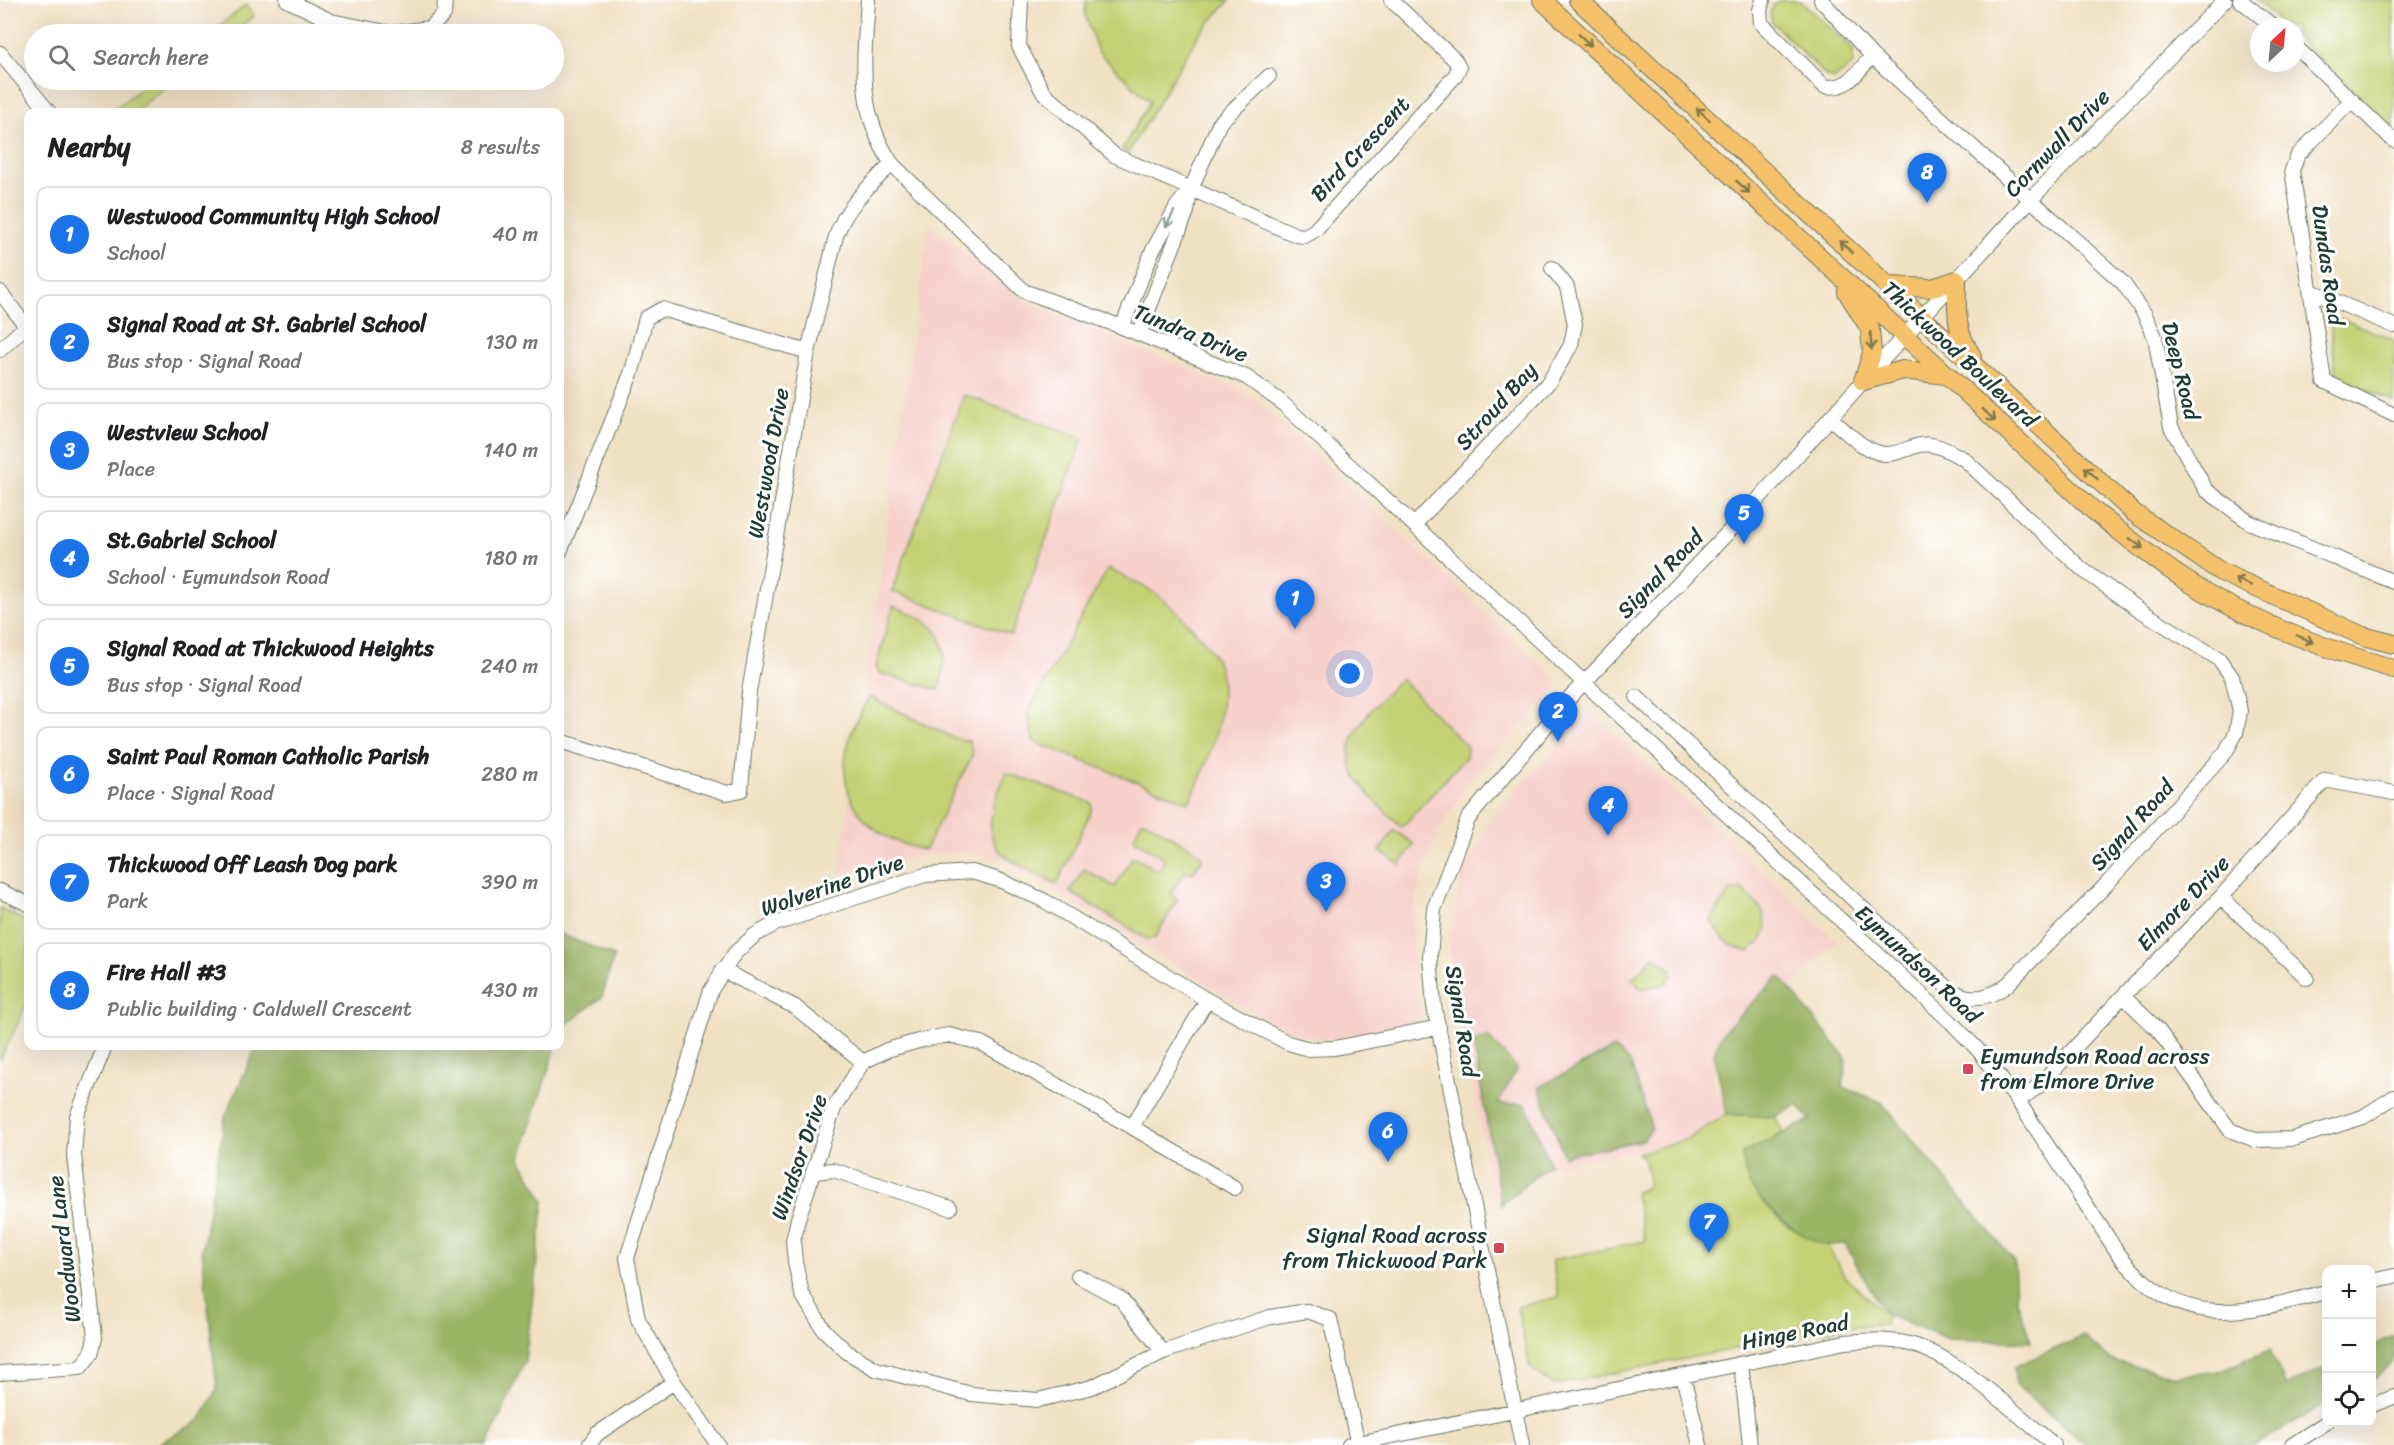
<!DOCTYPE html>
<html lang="en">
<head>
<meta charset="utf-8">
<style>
	body { margin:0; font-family:Sriracha,sans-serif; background:#f2f2f2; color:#202124 }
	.controls { position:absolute; right:18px; bottom:18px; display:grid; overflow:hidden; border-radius:12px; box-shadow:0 6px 24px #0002 }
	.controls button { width:54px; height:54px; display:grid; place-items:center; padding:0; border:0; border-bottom:2px solid #e0e0e0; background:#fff; color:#202124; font:30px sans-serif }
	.compass { position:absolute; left:2250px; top:18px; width:54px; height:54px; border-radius:50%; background:#fff; box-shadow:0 6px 24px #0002; rotate:26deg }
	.you { position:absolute; left:1350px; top:674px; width:21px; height:21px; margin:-15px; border:4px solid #fff; border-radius:50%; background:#1a73e8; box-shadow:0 0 0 9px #1a73e833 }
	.badge { display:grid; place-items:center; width:39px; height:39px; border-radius:50%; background:#1a73e8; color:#fff; font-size:20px; font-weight:700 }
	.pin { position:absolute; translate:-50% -50px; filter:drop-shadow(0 2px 3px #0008) }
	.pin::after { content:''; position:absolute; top:32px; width:21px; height:18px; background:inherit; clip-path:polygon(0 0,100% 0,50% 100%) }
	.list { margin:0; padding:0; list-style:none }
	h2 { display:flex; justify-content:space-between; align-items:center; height:78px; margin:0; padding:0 24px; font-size:26px }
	h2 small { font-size:20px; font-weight:400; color:#757577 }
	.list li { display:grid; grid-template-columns:39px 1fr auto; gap:18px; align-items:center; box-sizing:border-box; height:96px; margin:0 12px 12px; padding:0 12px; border:2px solid #e0e0e0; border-radius:12px }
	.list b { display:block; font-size:22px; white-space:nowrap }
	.list p { margin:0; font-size:20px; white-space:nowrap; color:#757577 }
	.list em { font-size:20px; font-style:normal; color:#757577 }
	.icon { flex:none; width:33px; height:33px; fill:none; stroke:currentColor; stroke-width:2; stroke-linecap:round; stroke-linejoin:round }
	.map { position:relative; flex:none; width:2394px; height:1445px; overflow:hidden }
	.search { position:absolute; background:#fff; box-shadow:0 6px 24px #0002; left:24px; top:24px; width:540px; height:66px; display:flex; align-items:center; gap:15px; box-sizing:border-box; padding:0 21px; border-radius:33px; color:#757577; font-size:22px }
	.panel { position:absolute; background:#fff; box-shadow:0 6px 24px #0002; left:24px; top:108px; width:540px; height:942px; border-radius:12px }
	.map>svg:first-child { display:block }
	.built { fill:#f7d0ca }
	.green { fill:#c4d274; stroke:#728854; stroke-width:1.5 }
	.forest { fill:#9bb466; stroke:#5d784d; stroke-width:1.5 }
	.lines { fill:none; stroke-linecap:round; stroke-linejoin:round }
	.minor-casing { stroke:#687666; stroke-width:16 }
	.major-casing { stroke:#687666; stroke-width:20 }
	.minor { stroke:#fff; stroke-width:14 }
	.major { stroke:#f5c16b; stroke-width:18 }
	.oneway { stroke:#7f784d }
	.oneway2 { stroke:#8f9e9a }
	.poi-dot { fill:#d1495b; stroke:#fff; stroke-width:2 }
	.labels { text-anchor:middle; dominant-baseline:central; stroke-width:6; stroke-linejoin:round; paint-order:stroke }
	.street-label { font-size:22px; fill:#1f3d34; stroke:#fff }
	.poi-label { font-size:22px; fill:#1f3d34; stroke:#fff; text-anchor:start }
</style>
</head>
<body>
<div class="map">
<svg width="2394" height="1445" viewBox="0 0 2394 1445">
	<rect width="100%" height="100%" fill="#fff"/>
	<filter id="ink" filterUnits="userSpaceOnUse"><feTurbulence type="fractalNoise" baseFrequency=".0167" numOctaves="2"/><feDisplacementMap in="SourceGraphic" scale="12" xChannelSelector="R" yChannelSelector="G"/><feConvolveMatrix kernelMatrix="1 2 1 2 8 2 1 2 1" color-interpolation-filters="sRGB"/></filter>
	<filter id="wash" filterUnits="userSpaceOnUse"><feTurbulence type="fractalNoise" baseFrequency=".008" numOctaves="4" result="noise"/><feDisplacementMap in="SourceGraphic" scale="24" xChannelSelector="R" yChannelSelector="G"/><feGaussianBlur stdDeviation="1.35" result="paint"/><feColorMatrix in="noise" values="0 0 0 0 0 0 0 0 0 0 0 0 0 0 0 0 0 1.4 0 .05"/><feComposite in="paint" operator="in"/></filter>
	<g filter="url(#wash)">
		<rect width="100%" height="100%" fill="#f0e1c3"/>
		<path class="built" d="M 929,223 L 1008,290 L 1035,306 L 1238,389 L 1263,406 L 1557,680 L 1557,688 L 1467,785 L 1440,830 L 1424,866 L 1416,897 L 1412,932 L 1413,970 L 1422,1013 L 1417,1022 L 1335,1040 L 1304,1036 L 1270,1023 L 1004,860 L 966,852 L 930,854 L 839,875 Z
			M 1591,713 L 1836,940 L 1710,1076 L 1727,1114 L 1688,1139 L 1552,1167 L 1494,1198 L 1460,1025 L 1449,950 L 1461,877 L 1495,812 Z"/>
		<path class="green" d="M 1086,0 L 1230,0 L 1199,34 L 1128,153 L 1122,149 L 1150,102 L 1098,52 L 1085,15 Z
			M 1783,0 L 1800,1 L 1853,49 L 1853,64 L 1835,79 L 1826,76 L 1772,22 L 1770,13 L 1773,4 Z
			M 2257,0 L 2394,0 L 2394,130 L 2295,36 L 2295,27 L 2285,27 Z
			M 246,5 L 254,16 L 231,34 L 209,34 Z
			M 152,80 L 175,80 L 134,112 L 110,112 Z
			M 2341,319 L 2394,340 L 2394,402 L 2336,375 L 2330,320 Z
			M 964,395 L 1083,438 L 1011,635 L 892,591 Z
			M 1108,569 C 1124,577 1141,584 1156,594 C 1172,605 1211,645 1217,662 C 1233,699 1207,768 1189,802 L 1034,742 L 1027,714 Z
			M 893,606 C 940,623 953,640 939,690 L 879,673 L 876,667 Z
			M 1401,679 L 1467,747 L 1466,757 L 1402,827 C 1331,763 1333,745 1401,679 Z
			M 870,697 L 954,738 L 969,741 L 973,754 L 925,850 C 841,834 824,763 870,697 Z
			M 1007,773 L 1092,803 L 1092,809 L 1057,884 C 1040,875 1019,867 1004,855 C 979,835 995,795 1007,773 Z
			M 1142,821 L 1146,821 L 1201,854 L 1202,859 L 1193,873 L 1186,871 L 1172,891 L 1171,895 L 1178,899 L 1155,938 L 1149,940 L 1070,892 L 1084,869 L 1115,887 L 1132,858 L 1136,858 L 1156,870 L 1160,869 L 1164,860 L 1162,857 L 1135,840 L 1134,836 Z
			M 1394,830 L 1414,844 L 1400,865 L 1380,851 Z
			M 1743,889 L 1762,910 L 1767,929 L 1760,942 L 1749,951 C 1726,946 1723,940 1711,920 L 1730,891 Z
			M 0,908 L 28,923 L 28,1002 L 0,1060 Z
			M 1654,956 L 1671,969 L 1672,976 L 1665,984 L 1641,989 L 1632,979 Z
			M 1727,1114 L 1775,1117 L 1783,1133 L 1742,1154 L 1747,1179 L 1765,1204 L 1789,1227 L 1827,1245 L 1845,1277 L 1887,1315 L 1885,1325 L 1851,1326 L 1553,1385 L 1530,1367 L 1517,1307 L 1559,1297 L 1552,1260 L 1645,1241 L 1635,1193 L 1647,1187 C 1650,1176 1647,1160 1638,1153 L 1688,1139 Z"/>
		<path class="forest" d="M 560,934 L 614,956 L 602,997 L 562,1028 L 560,1036 Z
			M 1779,976 L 1846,1058 L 1843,1087 L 1881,1102 L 2014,1261 L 2016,1298 L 2031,1342 L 1949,1339 L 1887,1315 L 1872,1292 L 1845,1244 C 1839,1244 1832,1246 1826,1245 C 1802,1240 1759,1204 1748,1181 C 1745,1173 1744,1163 1742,1154 L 1810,1120 L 1798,1105 L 1775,1117 L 1727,1114 L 1714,1053 L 1723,1032 Z
			M 1488,1037 L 1517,1068 L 1498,1104 L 1526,1104 L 1550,1164 L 1501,1205 L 1473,1040 Z
			M 257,1046 L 556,1046 L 520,1159 L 544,1201 L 525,1361 L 487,1445 L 156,1445 L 199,1421 L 217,1390 L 202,1251 L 225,1117 Z
			M 1614,1048 L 1630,1062 L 1652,1128 L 1643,1140 L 1564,1156 L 1539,1087 Z
			M 2084,1336 L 2110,1360 L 2176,1376 L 2219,1371 L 2270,1350 L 2286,1386 L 2326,1367 L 2326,1403 L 2255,1445 L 2086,1445 L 2016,1385 L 2014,1367 Z
			M 2394,1336 C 2394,1362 2394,1367 2372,1380 L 2372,1346 Z"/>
	</g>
	<g filter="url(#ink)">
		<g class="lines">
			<g class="minor-casing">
				<path id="minor" d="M 287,0 L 331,21 L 391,33 L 430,28 L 444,14 L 445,0
					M 868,0 C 864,61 856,110 892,164 L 1024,291 L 1122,327 L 1246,377 L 1280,401 L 1951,1022 L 1980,1052 L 2018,1101 L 2118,1253 C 2180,1333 2241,1314 2326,1292
					M 1021,0 L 1019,46 L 1043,92 L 1114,155 L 1296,235 L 1305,236 L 1315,230 L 1455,76 L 1459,68 L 1455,60 L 1391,0
					M 1763,0 L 1760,10 L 1761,23 L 1824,86 C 1848,91 1857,72 1872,56
					M 1821,0 L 1872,56 L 2123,283 L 2144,313 L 2155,337 L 2171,427 L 2206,490 L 2249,522 L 2394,582
					M 2240,0 L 2274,27
					M 2295,46 L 2394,141
					M 0,53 L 49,112
					M 2352,100 L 2298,155 L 2292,170 L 2324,381 L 2394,415
					M 2311,291 L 2394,326
					M 0,292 L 26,326
					M 1122,327 L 1152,252 L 1177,206 L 1191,189 L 1220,122 L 1269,76
					M 1139,334 L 1187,211 L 1190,191
					M 0,350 L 28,324
					M 1414,525 L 1549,382 L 1571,345 L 1575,324 L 1567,287 L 1552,268
					M 560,552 L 632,371 L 646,318 L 662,309 L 808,352
					M 1637,697 L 1949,989 C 1969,1002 1990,999 2008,984 L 2104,887 L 2225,753 L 2236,733 L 2240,711 L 2232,677 L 2219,659 L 2140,610 L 2083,570 L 1964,459 C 1950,452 1933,440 1916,446 C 1906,449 1895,455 1884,454 C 1863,451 1846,431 1830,418
					M 560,741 L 727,793 L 741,790 L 749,692 L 808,352 L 836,236 C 847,205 869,186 892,164
					M 0,891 L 28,904
					M 2221,897 L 2307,978
					M 722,970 L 795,1007 L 863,1062
					M 2123,996 L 2158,1030 L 2230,1130 L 2255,1140 L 2293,1139 L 2363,1117 L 2394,1097
					M 2018,1101 L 2040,1085 L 2123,996 L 2221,897 L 2325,780 L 2394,793
					M 1132,1127 L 1207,1000
					M 815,1172 L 833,1170 L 950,1208
					M 1235,1188 L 1132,1127 L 981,1043 L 949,1035 L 922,1040 L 887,1050 L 863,1062 L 834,1108 L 798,1219 L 793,1241 L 795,1262 L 802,1294 L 824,1330 L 847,1352 L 876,1369 L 971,1394 L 1038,1400 L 1092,1387 L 1163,1352 L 1270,1317 L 1307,1311 L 1330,1319 L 1358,1445
					M 1078,1276 L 1121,1299 L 1163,1352
					M 2372,1281 L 2394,1276
					M 1741,1364 L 1750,1445
					M 0,1373 L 80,1368 L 91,1354 L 95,1338 L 74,1155 L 77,1116 L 105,1046
					M 1683,1376 L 1700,1445
					M 2372,1405 L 2394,1397
					M 589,1445 L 597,1434 L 674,1382
					M 718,1445 L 674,1382 L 638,1319 L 627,1258 L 711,990 L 735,953 L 755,935 L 775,924 L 925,875 L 972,872 L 999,880 L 1045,901 L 1207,1000 L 1288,1043 L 1309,1049 L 1335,1048 L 1439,1027
					M 1349,1445 L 1845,1342 C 1870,1340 1895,1338 1919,1347 C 1962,1362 2018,1415 2054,1445
					M 1522,1445 L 1434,1006 L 1430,957 L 1434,909 L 1468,819 L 1572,695 L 1739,521 L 1863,381 L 2031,199 L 2225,0
					M 2292,1445 L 2327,1422"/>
			</g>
			<g class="major-casing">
				<path id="major" d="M 1542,0 L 2094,511 C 2121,532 2147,554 2175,573 C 2240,618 2319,647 2394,669
					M 1578,0 L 2134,513 L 2221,572 L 2363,636 L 2394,644
					M 1889,286 L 1932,288 L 1957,280 C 1957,311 1954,329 1972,356
					M 1847,292 L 1870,329 L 1872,353 L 1863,381
					M 1863,381 L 1903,370 L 1946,375"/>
			</g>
			<use href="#minor" class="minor"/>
			<use href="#major" class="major"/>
		</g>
		<defs><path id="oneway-shaft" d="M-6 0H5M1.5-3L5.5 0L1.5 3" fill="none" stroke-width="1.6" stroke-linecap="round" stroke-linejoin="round" transform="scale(1.5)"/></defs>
		<g class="oneway">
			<use href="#oneway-shaft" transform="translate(1585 40) rotate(43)"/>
			<use href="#oneway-shaft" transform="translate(1703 114) rotate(-137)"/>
			<use href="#oneway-shaft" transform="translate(1743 187) rotate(43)"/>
			<use href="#oneway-shaft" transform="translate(1846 247) rotate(-137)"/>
			<use href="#oneway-shaft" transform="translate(1871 341) rotate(85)"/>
			<use href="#oneway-shaft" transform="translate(1989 415) rotate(43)"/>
			<use href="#oneway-shaft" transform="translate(2091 473) rotate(-137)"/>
			<use href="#oneway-shaft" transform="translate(2136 543) rotate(37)"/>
			<use href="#oneway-shaft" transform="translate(2243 582) rotate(-156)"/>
			<use href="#oneway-shaft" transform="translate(2305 639) rotate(24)"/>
		</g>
		<use class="oneway2" href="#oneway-shaft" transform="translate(1170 219) rotate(118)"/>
	</g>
	<g class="poi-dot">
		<rect x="1962" y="1063" width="12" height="12" rx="3"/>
		<rect x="1493" y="1242" width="12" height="12" rx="3"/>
	</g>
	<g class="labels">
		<g class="street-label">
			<text transform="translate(2057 143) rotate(-46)">Cornwall Drive</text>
			<text transform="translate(1360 149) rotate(-47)">Bird Crescent</text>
			<text transform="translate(2328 265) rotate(82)">Dundas Road</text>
			<text transform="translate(1191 333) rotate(22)">Tundra Drive</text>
			<text transform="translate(1960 354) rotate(43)">Thickwood Boulevard</text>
			<text transform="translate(2181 371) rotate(76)">Deep Road</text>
			<text transform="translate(1496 406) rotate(-48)">Stroud Bay</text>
			<text transform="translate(768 463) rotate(-80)">Westwood Drive</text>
			<text transform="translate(1660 574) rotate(-46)">Signal Road</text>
			<text transform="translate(2132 825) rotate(-48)">Signal Road</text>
			<text transform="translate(832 885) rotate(-19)">Wolverine Drive</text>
			<text transform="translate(2183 903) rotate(-46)">Elmore Drive</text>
			<text transform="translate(1918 964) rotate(43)">Eymundson Road</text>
			<text transform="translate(1462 1021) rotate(81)">Signal Road</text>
			<text transform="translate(799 1157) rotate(-71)">Windsor Drive</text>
			<text transform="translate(64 1249) rotate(-97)">Woodward Lane</text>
			<text transform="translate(1795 1332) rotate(-11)">Hinge Road</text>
		</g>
		<g class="poi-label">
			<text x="1980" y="1056">Eymundson Road across<tspan x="1980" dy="25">from Elmore Drive</tspan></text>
			<text x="1487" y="1235" text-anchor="end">Signal Road across<tspan x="1487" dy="25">from Thickwood Park</tspan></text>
		</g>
	</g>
</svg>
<div class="controls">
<button>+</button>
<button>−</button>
<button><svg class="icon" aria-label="locate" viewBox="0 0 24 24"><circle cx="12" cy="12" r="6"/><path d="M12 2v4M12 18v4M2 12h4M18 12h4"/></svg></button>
</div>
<svg class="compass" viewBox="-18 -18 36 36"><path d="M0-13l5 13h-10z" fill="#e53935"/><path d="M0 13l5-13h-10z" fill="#757577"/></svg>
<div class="you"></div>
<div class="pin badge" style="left:1295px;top:629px">1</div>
<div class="pin badge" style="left:1558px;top:742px">2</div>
<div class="pin badge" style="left:1326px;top:912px">3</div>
<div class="pin badge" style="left:1608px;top:836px">4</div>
<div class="pin badge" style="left:1744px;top:544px">5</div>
<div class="pin badge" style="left:1388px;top:1162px">6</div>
<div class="pin badge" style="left:1709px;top:1253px">7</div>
<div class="pin badge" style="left:1927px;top:203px">8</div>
<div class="search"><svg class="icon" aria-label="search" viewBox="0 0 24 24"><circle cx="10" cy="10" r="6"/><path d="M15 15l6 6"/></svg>Search here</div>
<section class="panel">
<h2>Nearby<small>8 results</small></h2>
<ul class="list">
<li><span class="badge">1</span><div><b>Westwood Community High School</b><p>School</p></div><em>40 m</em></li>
<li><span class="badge">2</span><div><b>Signal Road at St. Gabriel School</b><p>Bus stop · Signal Road</p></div><em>130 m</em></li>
<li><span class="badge">3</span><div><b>Westview School</b><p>Place</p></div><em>140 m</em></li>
<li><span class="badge">4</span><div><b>St.Gabriel School</b><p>School · Eymundson Road</p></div><em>180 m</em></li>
<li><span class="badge">5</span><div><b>Signal Road at Thickwood Heights</b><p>Bus stop · Signal Road</p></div><em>240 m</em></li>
<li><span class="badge">6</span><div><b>Saint Paul Roman Catholic Parish</b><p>Place · Signal Road</p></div><em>280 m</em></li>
<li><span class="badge">7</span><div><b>Thickwood Off Leash Dog park</b><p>Park</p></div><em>390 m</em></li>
<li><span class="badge">8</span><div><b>Fire Hall #3</b><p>Public building · Caldwell Crescent</p></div><em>430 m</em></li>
</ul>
</section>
</div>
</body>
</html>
